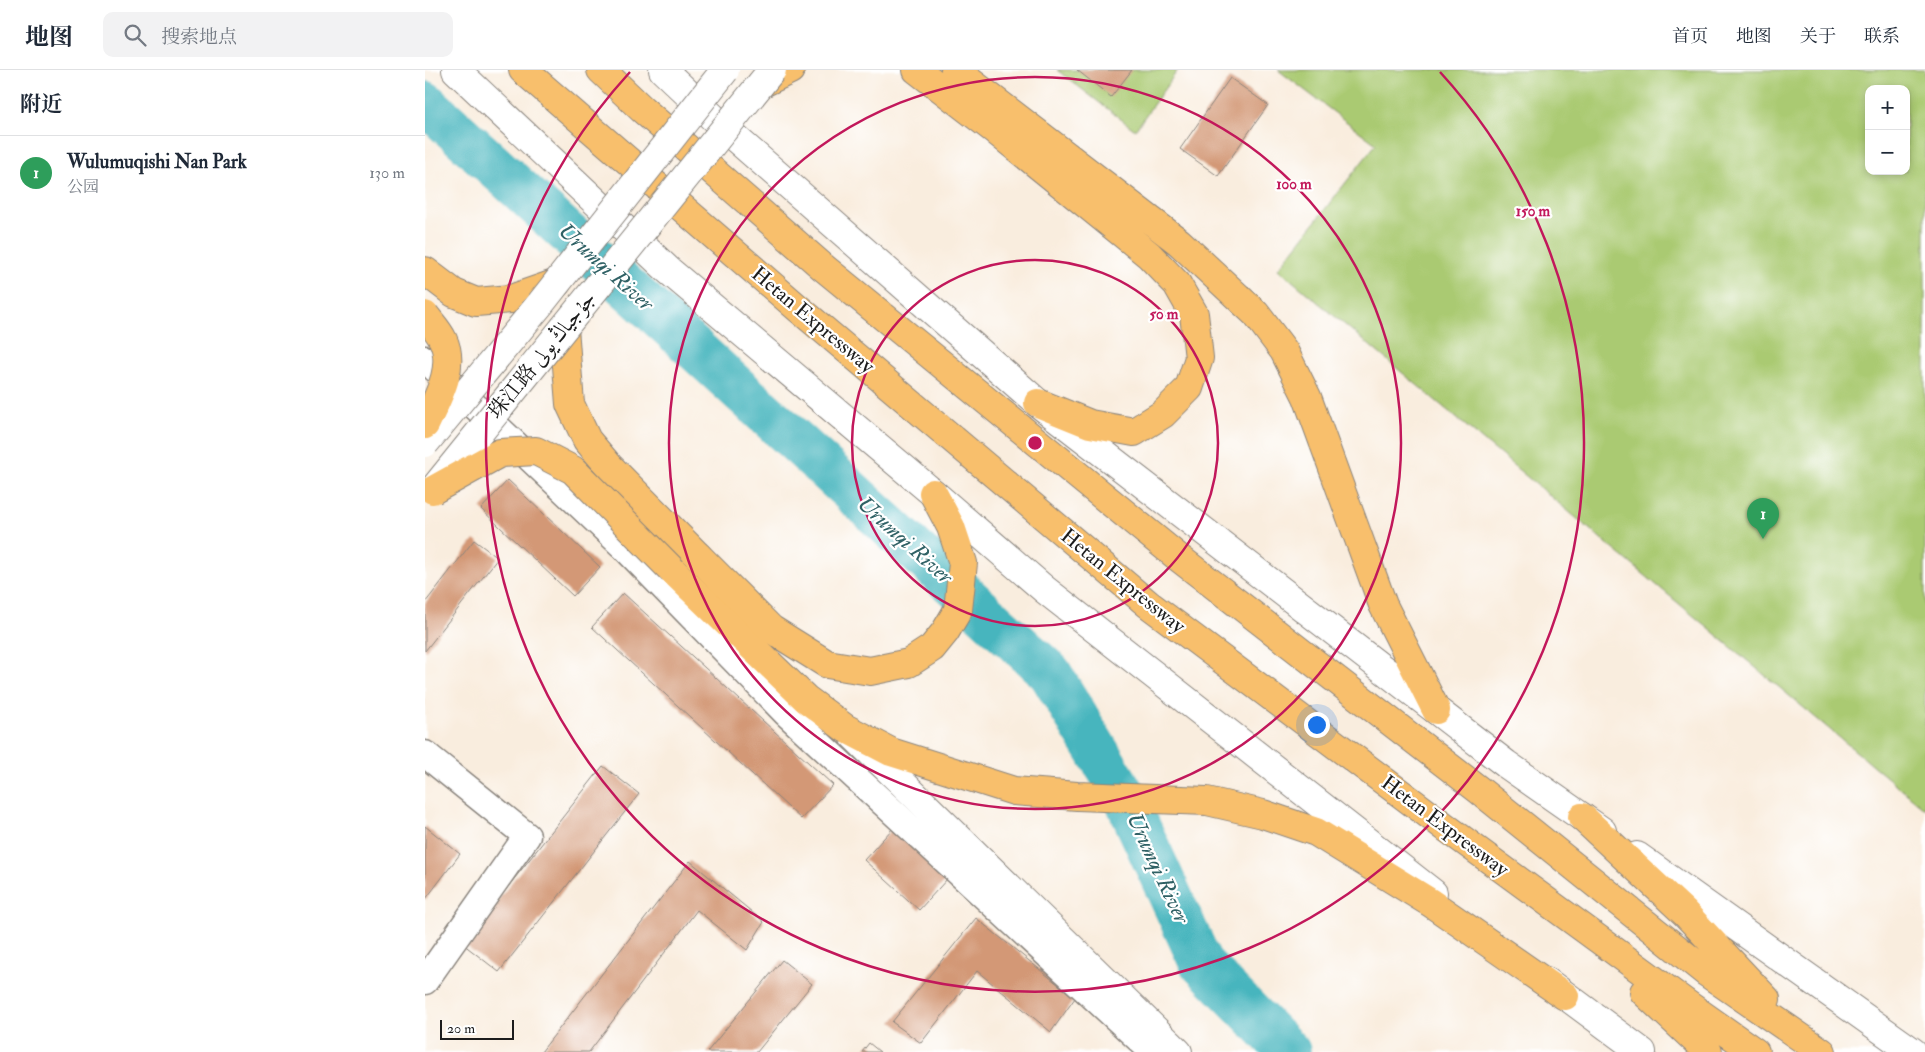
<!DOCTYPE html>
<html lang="zh">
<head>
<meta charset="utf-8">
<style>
	body { margin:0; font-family:"IM FELL Double Pica",Amiri,"Noto Serif SC",serif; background:#f2f2f3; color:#1f2937 }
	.controls { position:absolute; right:15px; top:15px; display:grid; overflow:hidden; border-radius:10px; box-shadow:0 2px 8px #0003 }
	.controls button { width:45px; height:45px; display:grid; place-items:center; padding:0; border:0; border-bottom:1px solid #e0e1e3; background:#fff; color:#1f2937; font:25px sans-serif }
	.scale { position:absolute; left:15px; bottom:12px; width:74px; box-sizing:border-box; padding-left:5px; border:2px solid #1c1c1c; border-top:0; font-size:14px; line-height:18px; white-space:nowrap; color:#1c1c1c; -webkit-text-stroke:4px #fff; paint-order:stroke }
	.you { position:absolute; left:891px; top:654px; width:18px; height:18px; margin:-12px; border:4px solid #fff; border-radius:50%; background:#1a73e8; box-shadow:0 0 0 8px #1a73e833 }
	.badge { display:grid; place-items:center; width:32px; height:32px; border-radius:50%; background:#1a73e8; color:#fff; font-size:16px; font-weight:700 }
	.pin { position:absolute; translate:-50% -41px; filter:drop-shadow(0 1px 2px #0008) }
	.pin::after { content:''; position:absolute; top:26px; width:18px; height:15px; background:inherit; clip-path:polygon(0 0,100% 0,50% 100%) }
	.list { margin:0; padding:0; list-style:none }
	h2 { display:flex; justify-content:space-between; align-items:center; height:65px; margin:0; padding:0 20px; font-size:21px }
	h2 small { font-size:16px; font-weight:400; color:#747a83 }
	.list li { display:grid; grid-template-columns:32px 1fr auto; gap:15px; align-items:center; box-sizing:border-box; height:75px; padding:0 20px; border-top:1px solid #e0e1e3 }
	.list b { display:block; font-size:19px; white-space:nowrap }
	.list p { margin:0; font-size:16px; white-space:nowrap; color:#747a83 }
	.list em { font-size:16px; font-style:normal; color:#747a83 }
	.icon { flex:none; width:28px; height:28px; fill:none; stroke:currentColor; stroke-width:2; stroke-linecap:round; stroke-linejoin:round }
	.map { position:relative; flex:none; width:1500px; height:982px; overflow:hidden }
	header { display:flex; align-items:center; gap:30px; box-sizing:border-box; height:70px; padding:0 25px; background:#fff; border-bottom:1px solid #e0e1e3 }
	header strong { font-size:24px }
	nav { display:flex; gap:28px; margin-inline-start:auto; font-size:18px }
	.search { width:350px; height:45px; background:#f2f2f3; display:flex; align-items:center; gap:12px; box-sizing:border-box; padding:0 18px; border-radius:10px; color:#747a83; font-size:19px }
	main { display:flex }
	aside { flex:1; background:#fff }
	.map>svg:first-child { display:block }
	.green { fill:#aaca72; stroke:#637347; fill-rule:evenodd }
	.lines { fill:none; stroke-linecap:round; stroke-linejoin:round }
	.river { stroke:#46b5be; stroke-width:44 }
	.building { fill:#d39876 }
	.minor-casing { stroke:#8a847d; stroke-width:29 }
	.tertiary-casing { stroke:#8a847d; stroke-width:30 }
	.trunk-casing { stroke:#8a847d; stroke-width:30 }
	.motorway-casing { stroke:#8a847d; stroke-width:30 }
	.minor { stroke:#fff; stroke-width:26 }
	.tertiary { stroke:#fff; stroke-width:28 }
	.trunk { stroke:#f8bf6c; stroke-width:28 }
	.motorway { stroke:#f8bf6c; stroke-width:28 }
	.tertiary-bridge-casing { stroke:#8a847d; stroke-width:30; stroke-linecap:butt }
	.trunk-bridge-casing { stroke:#8a847d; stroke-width:30; stroke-linecap:butt }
	.tertiary-bridge { stroke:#fff; stroke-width:28 }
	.trunk-bridge { stroke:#f8bf6c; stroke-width:28 }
	.ring { fill:none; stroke:#c2185b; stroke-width:2.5 }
	.labels { text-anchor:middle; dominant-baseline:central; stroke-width:4.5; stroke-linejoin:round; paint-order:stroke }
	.street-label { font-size:21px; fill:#1c1c1c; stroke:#fff }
	.water-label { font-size:22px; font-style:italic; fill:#2f6165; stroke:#fff }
	.centre { fill:#c2185b; stroke:#fff; stroke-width:2.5 }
	.ring-label { font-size:15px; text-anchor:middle; font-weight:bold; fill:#c2185b; stroke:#fff; stroke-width:4.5; stroke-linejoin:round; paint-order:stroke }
</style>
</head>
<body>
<header>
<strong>地图</strong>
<div class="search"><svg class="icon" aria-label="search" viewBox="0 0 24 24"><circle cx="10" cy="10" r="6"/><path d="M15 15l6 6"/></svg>搜索地点</div>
<nav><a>首页</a><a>地图</a><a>关于</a><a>联系</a></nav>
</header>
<main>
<aside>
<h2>附近<small></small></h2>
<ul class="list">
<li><span class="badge" style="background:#2e9e5b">1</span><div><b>Wulumuqishi Nan Park</b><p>公园</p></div><em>130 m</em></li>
</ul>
</aside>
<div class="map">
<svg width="1500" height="982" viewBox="0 0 1500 982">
	<rect width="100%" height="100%" fill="#fff"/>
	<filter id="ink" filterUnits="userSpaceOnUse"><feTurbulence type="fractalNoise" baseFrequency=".02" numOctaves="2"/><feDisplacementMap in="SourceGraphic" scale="10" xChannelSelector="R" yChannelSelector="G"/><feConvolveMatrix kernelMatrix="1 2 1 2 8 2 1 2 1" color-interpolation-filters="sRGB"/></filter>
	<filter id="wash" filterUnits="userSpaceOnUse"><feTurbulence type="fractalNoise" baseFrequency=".0096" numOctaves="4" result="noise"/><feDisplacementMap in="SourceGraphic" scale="20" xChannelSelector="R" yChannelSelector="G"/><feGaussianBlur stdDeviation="1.12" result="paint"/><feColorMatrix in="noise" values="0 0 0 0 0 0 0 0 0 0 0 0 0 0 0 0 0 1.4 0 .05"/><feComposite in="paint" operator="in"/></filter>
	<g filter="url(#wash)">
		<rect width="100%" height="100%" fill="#f9edde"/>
		<path class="green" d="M 632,0 L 753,0 L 710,60 Z
			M 853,0 L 1500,0 L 1500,739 L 853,199 L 951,74 ZM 1444,19 L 1481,19 L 1481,101 L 1444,101 Z"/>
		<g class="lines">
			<path class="river" d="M 0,33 L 625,603 L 700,727 L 776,893 L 864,982"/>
		</g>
		<g id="blocks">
			<path class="building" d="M 652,0 L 707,0 L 686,27 Z
				M 805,8 L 843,35 L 793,106 L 755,79 Z
				M 83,410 L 175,497 L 148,526 L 56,439 Z
				M 49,470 L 73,488 L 0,581 L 0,533 Z
				M 198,523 L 408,715 L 376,749 L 167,557 Z
				M 178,696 L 214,724 L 74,902 L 38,874 Z
				M 0,756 L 35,784 L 0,830 Z
				M 468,758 L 523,808 L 494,840 L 439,790 Z
				M 265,791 L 339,852 L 322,880 L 272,840 L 164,982 L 116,982 Z
				M 551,848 L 650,928 L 626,962 L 552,901 L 496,973 L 467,952 Z
				M 357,890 L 387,914 L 332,982 L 282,982 Z
				M 444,973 L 455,982 L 437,982 Z"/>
		</g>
	</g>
	<g filter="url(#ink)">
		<use href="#blocks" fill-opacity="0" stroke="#8a847d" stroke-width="1"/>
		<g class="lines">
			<g class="minor-casing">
				<path id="minor" d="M 0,289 L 199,477 L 361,643 L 728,982
					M 0,684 L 102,766 L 0,911"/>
			</g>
			<g class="tertiary-casing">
				<path id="tertiary" d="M 31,0 L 243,200 L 508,423 L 619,519 L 1008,823
					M 238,0 L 300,59 L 613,333 L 1081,694 L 1177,761
					M 429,666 L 753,982
					M 1212,786 L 1488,982
					M 1121,911 L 1217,982"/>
			</g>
			<g class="trunk-casing">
				<path id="trunk" d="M 98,0 L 374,239 L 723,534 L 1023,759 L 1262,934 L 1330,982
					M 176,0 L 217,39 L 399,198 L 754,488 L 1054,720 L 1282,903 L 1397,982
					M 492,0 L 571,61 L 724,185 L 752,214 L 769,244 L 774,288 L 764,318 L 738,344 L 709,362 L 665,354 L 613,333
					M 530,0 L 754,172 L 831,244 L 859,281 L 882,327 L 958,535 L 1011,640
					M 336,14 L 365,0
					M 0,201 L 29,223 L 51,232 L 86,229 L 132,213
					M 139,258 L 145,334 L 162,370 L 184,396 L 273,486
					M 248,501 L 381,629 L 420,658 L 466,682 L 589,721 L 652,726 L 782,731 L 838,744 L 891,762 L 1006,833 L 1140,926
					M 1157,747 L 1260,843 L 1341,929
					M 1219,922 L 1283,982"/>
			</g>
			<g class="motorway-casing">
				<path id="motorway" d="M 273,486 L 346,559 L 402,594 L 445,601 L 484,593 L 507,578 L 520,562 L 533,540 L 538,493 L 526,457 L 508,423"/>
			</g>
			<use href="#minor" class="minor"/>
			<use href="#tertiary" class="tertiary"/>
			<use href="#trunk" class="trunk"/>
			<use href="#motorway" class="motorway"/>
			<g class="tertiary-bridge-casing">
				<path id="tertiary-bridge" d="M 0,373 L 116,233 L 300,0
					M 8,420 L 347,0"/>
			</g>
			<g class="trunk-bridge-casing">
				<path id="trunk-bridge" d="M 0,245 C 6,253 14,261 18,270 C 31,298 12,329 0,355
					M 8,420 L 75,383 L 111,381 L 148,400 L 248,501"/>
			</g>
			<use href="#tertiary-bridge" class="tertiary-bridge"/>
			<use href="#trunk-bridge" class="trunk-bridge"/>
		</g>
	</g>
	<g class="ring">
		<circle cx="610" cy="373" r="183"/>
		<circle cx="610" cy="373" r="366"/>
		<path d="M1015 2A549 549 0 1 1 205 2"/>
	</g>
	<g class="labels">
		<g class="street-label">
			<text transform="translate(388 250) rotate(40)">Hetan Expressway</text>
			<text transform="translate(117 285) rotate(-51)">珠江路 جۇجياڭ يولى</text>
			<text transform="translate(698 511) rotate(39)">Hetan Expressway</text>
			<text transform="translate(1020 756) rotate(37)">Hetan Expressway</text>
		</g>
		<g class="water-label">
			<text transform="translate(181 197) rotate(42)">Urumqi River</text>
			<text transform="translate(480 470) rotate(42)">Urumqi River</text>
			<text transform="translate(733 798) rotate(65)">Urumqi River</text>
		</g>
	</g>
	<circle cx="610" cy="373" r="8" class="centre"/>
	<g class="ring-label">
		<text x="869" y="119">100 m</text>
		<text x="1108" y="146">150 m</text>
		<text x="739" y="249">50 m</text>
	</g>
</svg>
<div class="controls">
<button>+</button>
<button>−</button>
</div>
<div class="scale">20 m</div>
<div class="you"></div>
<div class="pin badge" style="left:1338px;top:469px;background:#2e9e5b">1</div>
</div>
</main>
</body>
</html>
